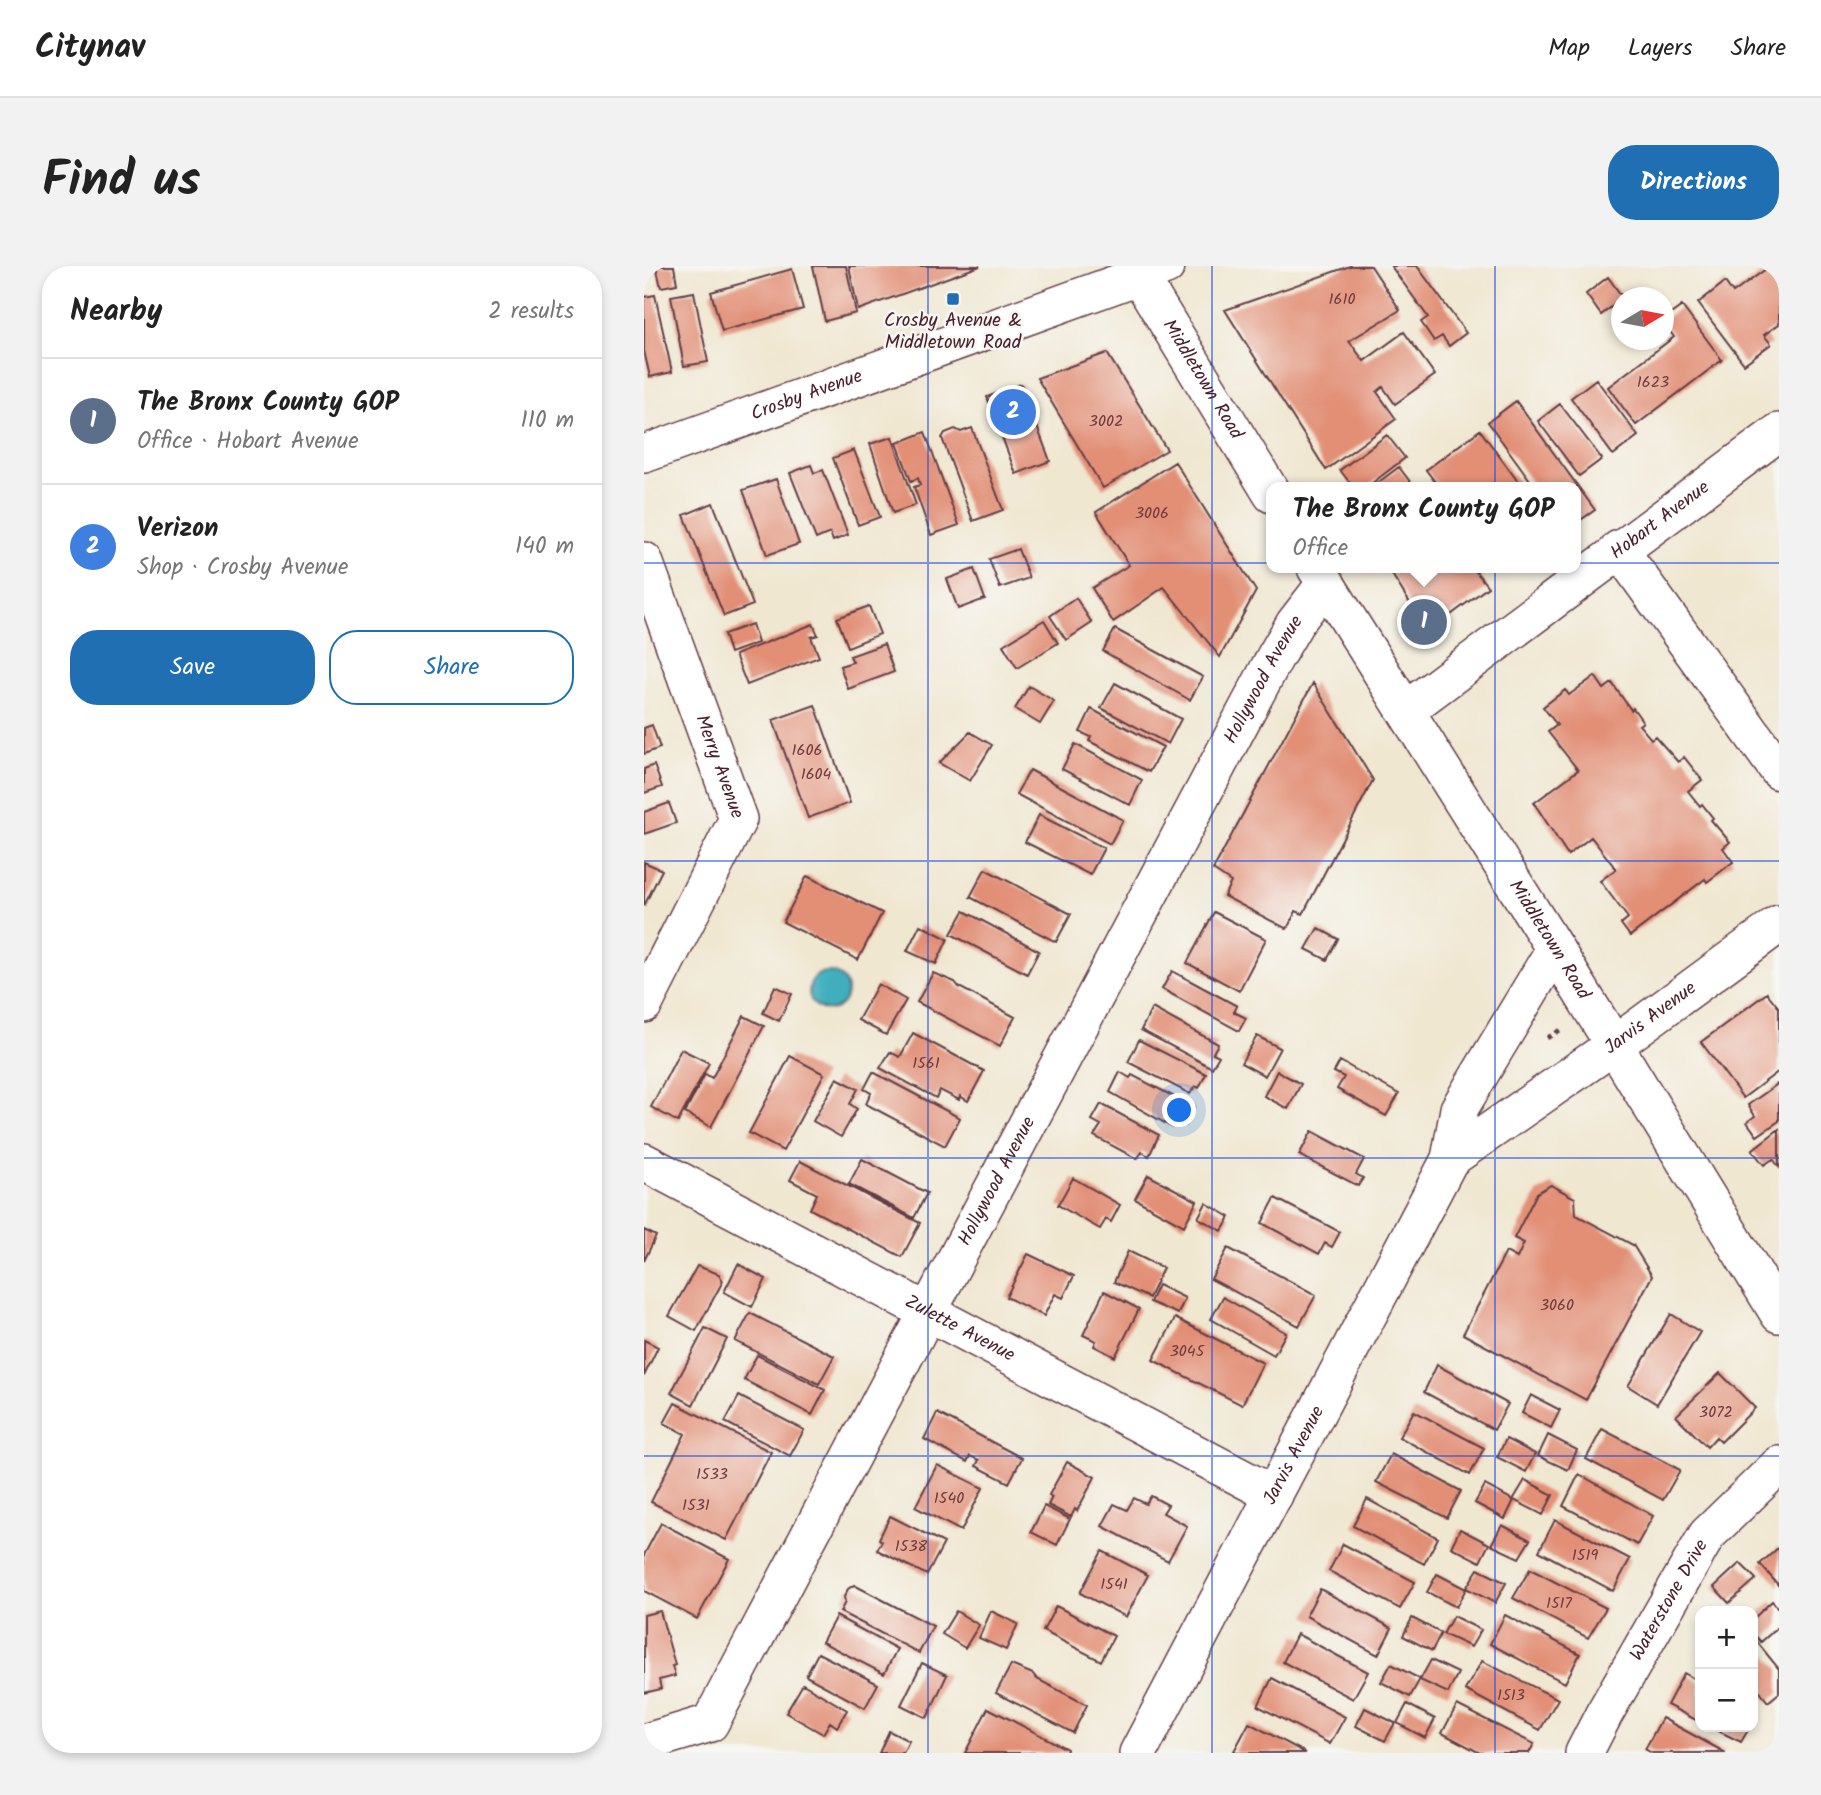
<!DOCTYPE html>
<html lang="en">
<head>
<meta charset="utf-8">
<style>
	body { margin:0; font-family:Kalam,sans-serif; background:#f2f2f2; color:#222 }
	.controls { position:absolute; right:21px; bottom:21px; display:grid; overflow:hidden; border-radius:14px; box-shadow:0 4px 10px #0003 }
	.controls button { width:63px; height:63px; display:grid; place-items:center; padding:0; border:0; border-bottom:2px solid #e0e0e0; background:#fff; color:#222; font:35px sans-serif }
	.compass { position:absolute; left:967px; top:21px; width:63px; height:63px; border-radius:50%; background:#fff; box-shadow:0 4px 10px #0003; rotate:80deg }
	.you { position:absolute; left:536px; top:845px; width:24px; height:24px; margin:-18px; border:5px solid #fff; border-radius:50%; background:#1a73e8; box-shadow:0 0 0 10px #1a73e833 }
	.badge { display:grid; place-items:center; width:46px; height:46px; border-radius:50%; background:#1f6fb2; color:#fff; font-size:23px; font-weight:700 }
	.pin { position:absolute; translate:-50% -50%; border:4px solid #fff; box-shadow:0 2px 7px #0006 }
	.popup { position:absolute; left:622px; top:216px; width:315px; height:91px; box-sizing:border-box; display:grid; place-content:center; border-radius:14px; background:#fff; filter:drop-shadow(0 2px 5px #0005); font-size:23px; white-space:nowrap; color:#767676 }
	.popup b { font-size:26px; color:#222 }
	.popup::after { content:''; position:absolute; left:50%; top:100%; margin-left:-14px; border:14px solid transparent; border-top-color:#fff }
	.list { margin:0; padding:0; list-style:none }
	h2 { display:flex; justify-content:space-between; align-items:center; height:91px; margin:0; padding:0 28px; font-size:30px }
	h2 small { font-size:23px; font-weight:400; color:#767676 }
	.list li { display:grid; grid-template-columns:46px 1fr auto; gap:21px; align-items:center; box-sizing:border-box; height:126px; padding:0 28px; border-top:2px solid #e0e0e0 }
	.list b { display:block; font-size:26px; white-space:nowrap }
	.list p { margin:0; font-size:23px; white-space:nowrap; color:#767676 }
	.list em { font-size:23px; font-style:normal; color:#767676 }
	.actions { display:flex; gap:14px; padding:21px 28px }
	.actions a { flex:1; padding:16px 0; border:2px solid #1f6fb2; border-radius:28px; text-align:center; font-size:24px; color:#1f6fb2 }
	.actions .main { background:#1f6fb2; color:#fff }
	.map { position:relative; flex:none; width:1135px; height:1487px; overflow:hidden; border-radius:28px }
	header { display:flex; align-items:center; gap:42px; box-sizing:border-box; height:98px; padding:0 35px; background:#fff; border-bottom:2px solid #e0e0e0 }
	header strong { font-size:33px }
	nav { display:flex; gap:38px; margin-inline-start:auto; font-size:24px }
	.intro { display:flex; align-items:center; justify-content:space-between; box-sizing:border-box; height:168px; padding:0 42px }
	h1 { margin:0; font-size:49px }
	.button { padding:18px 32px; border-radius:28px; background:#1f6fb2; color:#fff; font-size:24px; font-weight:700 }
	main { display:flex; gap:42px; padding:0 42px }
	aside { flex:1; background:#fff; border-radius:28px; box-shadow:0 4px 10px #0003 }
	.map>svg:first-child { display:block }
	.water { fill:#3faebd; stroke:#446674; stroke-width:2 }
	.building { fill:#e28f76 }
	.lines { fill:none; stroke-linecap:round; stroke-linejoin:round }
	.minor-casing { stroke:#633d44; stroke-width:40 }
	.path { stroke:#633d44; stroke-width:4.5; stroke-dasharray:5 5; stroke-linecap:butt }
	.minor { stroke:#fff; stroke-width:37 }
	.grid { fill:none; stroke:#1d4ed8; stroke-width:2; stroke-opacity:0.55 }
	.poi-dot { fill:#1f6fb2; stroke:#f6f6f2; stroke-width:2.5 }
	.labels { text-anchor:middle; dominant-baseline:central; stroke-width:5; stroke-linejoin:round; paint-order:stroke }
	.number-label { font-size:16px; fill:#703b3e }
	.poi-label { font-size:19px; fill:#4a1f2b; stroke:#f6f6f2 }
	.street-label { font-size:19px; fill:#4a1f2b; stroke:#f6f6f2 }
</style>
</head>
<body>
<header>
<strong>Citynav</strong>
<nav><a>Map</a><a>Layers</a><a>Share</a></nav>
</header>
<div class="intro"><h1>Find us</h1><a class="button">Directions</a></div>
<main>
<aside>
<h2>Nearby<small>2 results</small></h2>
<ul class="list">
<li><span class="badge" style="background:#5c6f8a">1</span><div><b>The Bronx County GOP</b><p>Office · Hobart Avenue</p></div><em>110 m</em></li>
<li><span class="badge" style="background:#3f7fe0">2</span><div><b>Verizon</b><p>Shop · Crosby Avenue</p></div><em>140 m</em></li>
</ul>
<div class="actions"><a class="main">Save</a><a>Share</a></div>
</aside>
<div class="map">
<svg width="1135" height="1487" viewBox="0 0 1135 1487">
	<rect width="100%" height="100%" fill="#f6f6f2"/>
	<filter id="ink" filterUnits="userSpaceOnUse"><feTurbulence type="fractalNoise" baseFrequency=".0143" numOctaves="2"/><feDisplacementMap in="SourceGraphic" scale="14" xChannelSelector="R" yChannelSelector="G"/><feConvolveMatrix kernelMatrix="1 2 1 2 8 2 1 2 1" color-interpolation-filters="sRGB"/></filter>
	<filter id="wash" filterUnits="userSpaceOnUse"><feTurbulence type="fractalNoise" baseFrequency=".00686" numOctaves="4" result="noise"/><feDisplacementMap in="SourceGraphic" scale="28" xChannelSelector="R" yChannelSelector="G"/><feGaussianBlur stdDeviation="1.57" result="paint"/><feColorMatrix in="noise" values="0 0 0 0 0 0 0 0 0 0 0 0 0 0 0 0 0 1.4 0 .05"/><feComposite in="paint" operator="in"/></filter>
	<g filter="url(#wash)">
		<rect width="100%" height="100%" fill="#f0e7d1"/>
		<path class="water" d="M165 725a19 19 0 1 1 38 0a19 19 0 1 1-38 0Z"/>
		<g id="blocks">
			<path class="building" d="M 12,0 L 30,0 L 33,18 L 17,21 Z
				M 169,0 L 202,0 L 212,47 L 181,55 Z
				M 205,0 L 336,0 L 214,44 Z
				M 706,0 L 727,0 L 756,44 L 705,75 L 720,95 L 760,66 L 791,109 L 751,138 L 739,121 L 733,126 L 752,153 L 682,204 L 581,44 Z
				M 747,0 L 773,0 L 822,67 L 805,80 L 798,70 L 790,75 L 777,56 L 784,51 Z
				M 1126,0 L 1135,0 L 1135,58 L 1120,69 L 1127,78 L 1100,98 L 1054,37 L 1081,16 L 1089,27 Z
				M 148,3 L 159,43 L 78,65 L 67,26 Z
				M 964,11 L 979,32 L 957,49 L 942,28 Z
				M 50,26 L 64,96 L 40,100 L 27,30 Z
				M 11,29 L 28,106 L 6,111 L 0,85 L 0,31 Z
				M 1038,40 L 1078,94 L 992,159 L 964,121 L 1030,71 L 1020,57 L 1020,53 Z
				M 463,87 L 523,184 L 459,222 L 393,112 Z
				M 952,113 L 994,170 L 969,189 L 927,132 Z
				M 377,118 L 406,195 L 372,208 L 343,131 Z
				M 872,135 L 951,244 L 932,257 L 932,221 L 891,221 L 844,156 Z
				M 916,138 L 958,193 L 935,210 L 894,155 Z
				M 328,162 L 359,244 L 329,255 L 298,172 L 301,167 L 311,163 L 317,166 Z
				M 836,164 L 878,221 L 795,221 L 782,204 Z
				M 281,166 L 315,259 L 287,269 L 270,221 L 276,219 L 274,212 L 267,215 L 253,177 Z
				M 743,169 L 761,192 L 723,221 L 709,221 L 696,204 Z
				M 248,171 L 272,239 L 249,247 L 226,178 Z
				M 210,184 L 236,251 L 214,259 L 189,192 Z
				M 531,196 L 612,325 L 576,391 L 520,321 L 469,356 L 448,322 L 485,299 L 452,246 Z
				M 167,199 L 170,207 L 179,204 L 204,269 L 189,275 L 186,267 L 172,273 L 146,207 Z
				M 755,201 L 770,221 L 728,221 Z
				M 132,213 L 155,278 L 123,289 L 99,224 Z
				M 69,237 L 109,339 L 80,350 L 40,249 Z
				M 374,283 L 385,312 L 356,322 L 345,293 Z
				M 744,302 L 829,302 L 844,321 L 784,366 Z
				M 330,303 L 341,333 L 314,343 L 303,313 Z
				M 432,332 L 448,357 L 422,374 L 406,350 Z
				M 225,340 L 236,368 L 204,381 L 193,352 Z
				M 400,354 L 414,377 L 373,402 L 359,379 Z
				M 108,358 L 114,377 L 86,387 L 80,368 Z
				M 169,358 L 174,369 L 167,371 L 175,391 L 103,419 L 91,389 Z
				M 471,363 L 559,411 L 546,434 L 459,385 Z
				M 240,378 L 250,406 L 204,423 L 196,400 L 209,396 L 206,390 Z
				M 951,410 L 960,423 L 968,417 L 987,444 L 989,442 L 999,456 L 995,459 L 1007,473 L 1011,470 L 1034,496 L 1040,491 L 1058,514 L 1044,525 L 1056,540 L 1058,538 L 1069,552 L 1067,554 L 1086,576 L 1079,582 L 1089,596 L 1063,616 L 1061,613 L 986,670 L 977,658 L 984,652 L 956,615 L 972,603 L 947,571 L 924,589 L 890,537 L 934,504 L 904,466 L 913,459 L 899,441 L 921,424 L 925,429 Z
				M 471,417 L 537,453 L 524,478 L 457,442 Z
				M 669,417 L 729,514 L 659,648 L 652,645 L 643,663 L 580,630 L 587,616 L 569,604 Z
				M 385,420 L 410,435 L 396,458 L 371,443 Z
				M 171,439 L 206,537 L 164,552 L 129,454 Z
				M 447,443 L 519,481 L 505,506 L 445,475 L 447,471 L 436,466 Z
				M 8,459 L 16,482 L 0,488 L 0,462 Z
				M 326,466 L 348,479 L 326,515 L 295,497 Z
				M 431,478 L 498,514 L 486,539 L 418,503 Z
				M 10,499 L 18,521 L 0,527 L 0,503 Z
				M 386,504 L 479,554 L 466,578 L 372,528 Z
				M 25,537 L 32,557 L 0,568 L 0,546 Z
				M 395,549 L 460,582 L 446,609 L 381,576 Z
				M 0,596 L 18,604 L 0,640 Z
				M 341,603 L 427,648 L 412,676 L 326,631 Z
				M 163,610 L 238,647 L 214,694 L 139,656 Z
				M 320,645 L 395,685 L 383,708 L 307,668 Z
				M 570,646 L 622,673 L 595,725 L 543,697 Z
				M 276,659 L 304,673 L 292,698 L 263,685 Z
				M 674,662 L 694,673 L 683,694 L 662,683 Z
				M 528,705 L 593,740 L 590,746 L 602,752 L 595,765 L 518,723 Z
				M 289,707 L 311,716 L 315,721 L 371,751 L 356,780 L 273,736 Z
				M 234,718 L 262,734 L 242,769 L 214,754 Z
				M 131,720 L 148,728 L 135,755 L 119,747 Z
				M 1123,727 L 1135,742 L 1135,805 L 1099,832 L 1057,776 Z
				M 508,742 L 574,778 L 569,787 L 575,790 L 568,802 L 497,764 Z
				M 100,750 L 120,760 L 67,861 L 41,847 L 61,808 L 68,812 Z
				M 269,767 L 340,805 L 324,835 L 316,830 L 315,834 L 296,824 L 292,832 L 236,802 L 246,786 L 256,791 Z
				M 613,770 L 636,782 L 621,810 L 597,797 Z
				M 495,774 L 562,808 L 555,822 L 551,820 L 546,828 L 484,796 Z
				M 37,783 L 65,797 L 34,856 L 7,841 Z
				M 146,790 L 180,808 L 139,885 L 105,867 Z
				M 696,795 L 755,828 L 742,850 L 693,823 L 700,811 L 690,806 Z
				M 633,805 L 657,818 L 644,843 L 620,830 Z
				M 229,806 L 316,852 L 301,880 L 222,838 L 227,827 L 220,823 Z
				M 476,806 L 486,812 L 488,809 L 550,841 L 542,859 L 532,853 L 528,861 L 466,826 Z
				M 193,812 L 214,823 L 206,838 L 213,843 L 197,871 L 169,855 Z
				M 1135,817 L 1135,855 L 1113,870 L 1103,856 L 1111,850 L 1104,839 Z
				M 457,838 L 515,869 L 505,890 L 498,886 L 493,893 L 450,870 L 457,859 L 448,854 Z
				M 1135,863 L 1135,901 L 1129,893 L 1120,899 L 1108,884 Z
				M 668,865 L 720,893 L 712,908 L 719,912 L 714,920 L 655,889 Z
				M 218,893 L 283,927 L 270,952 L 205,918 Z
				M 156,895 L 276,957 L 258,991 L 166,943 L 173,928 L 146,914 Z
				M 504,909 L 553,935 L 540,960 L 491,933 Z
				M 429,912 L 476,939 L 467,956 L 462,953 L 456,963 L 414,939 Z
				M 907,919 L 931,932 L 932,949 L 989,979 L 1008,1010 L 942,1134 L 819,1068 L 862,986 L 873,992 L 880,977 L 870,972 L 893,927 Z
				M 631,932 L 696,966 L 688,981 L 681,977 L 675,988 L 618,957 Z
				M 562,937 L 586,951 L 578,965 L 554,952 Z
				M 0,964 L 12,970 L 0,995 Z
				M 584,982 L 672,1029 L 655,1060 L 567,1013 Z
				M 484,985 L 519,1002 L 505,1032 L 470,1016 Z
				M 384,988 L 430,1010 L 419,1032 L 411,1028 L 400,1050 L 362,1031 Z
				M 94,998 L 122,1013 L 108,1041 L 80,1026 Z
				M 53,1000 L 75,1008 L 79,1015 L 52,1065 L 25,1050 Z
				M 514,1019 L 541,1032 L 534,1048 L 506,1036 Z
				M 460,1025 L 495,1043 L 471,1091 L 450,1080 L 452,1075 L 439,1069 Z
				M 579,1031 L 642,1067 L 630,1089 L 567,1053 Z
				M 106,1047 L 190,1090 L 175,1118 L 91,1075 Z
				M 1027,1048 L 1056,1066 L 1013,1138 L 984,1120 Z
				M 531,1052 L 619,1097 L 598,1139 L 509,1094 Z
				M 61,1062 L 83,1073 L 49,1139 L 27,1127 Z
				M 0,1074 L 14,1081 L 0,1110 Z
				M 113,1089 L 181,1124 L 168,1149 L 100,1114 Z
				M 793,1099 L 864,1138 L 850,1164 L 780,1126 Z
				M 1076,1107 L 1111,1142 L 1077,1176 L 1072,1171 L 1063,1181 L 1032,1150 Z
				M 887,1129 L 916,1144 L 907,1162 L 878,1147 Z
				M 95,1130 L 160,1164 L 146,1190 L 81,1156 Z
				M 31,1137 L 127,1186 L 82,1274 L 7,1236 L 41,1168 L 20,1157 Z
				M 770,1145 L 840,1182 L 826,1209 L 755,1171 Z
				M 293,1147 L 378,1192 L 365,1217 L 332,1200 L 335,1194 L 326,1190 L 323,1196 L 280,1173 Z
				M 958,1163 L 1036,1204 L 1019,1234 L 942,1193 Z
				M 904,1169 L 933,1184 L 924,1204 L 894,1190 Z
				M 862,1173 L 891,1188 L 882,1206 L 853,1191 Z
				M 747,1188 L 817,1225 L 803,1252 L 732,1216 Z
				M 423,1196 L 451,1211 L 433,1245 L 431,1243 L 427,1251 L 404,1239 L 408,1231 L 405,1229 Z
				M 293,1199 L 339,1222 L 317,1265 L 271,1241 Z
				M 935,1208 L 1009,1250 L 993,1279 L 919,1240 Z
				M 881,1214 L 909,1229 L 899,1249 L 870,1234 L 861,1253 L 831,1237 L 841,1219 L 869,1234 Z
				M 507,1230 L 524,1239 L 519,1247 L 543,1260 L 524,1295 L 458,1260 L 470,1238 L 483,1244 L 490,1232 L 502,1238 Z
				M 723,1233 L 794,1272 L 780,1298 L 709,1260 Z
				M 400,1240 L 426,1253 L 413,1279 L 387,1266 Z
				M 246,1250 L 300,1277 L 283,1309 L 233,1284 L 238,1275 L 235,1273 Z
				M 911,1254 L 986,1293 L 969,1325 L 895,1285 Z
				M 17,1257 L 85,1293 L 53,1353 L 0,1325 L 0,1289 Z
				M 858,1259 L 886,1274 L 875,1292 L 847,1279 Z
				M 816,1263 L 845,1278 L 836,1296 L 807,1281 Z
				M 699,1278 L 771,1316 L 756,1343 L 685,1305 Z
				M 1135,1281 L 1135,1320 L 1116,1298 Z
				M 458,1285 L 504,1309 L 482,1351 L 436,1327 Z
				M 1096,1297 L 1112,1313 L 1085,1337 L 1070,1321 Z
				M 834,1303 L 862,1317 L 851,1337 L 822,1322 Z
				M 886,1303 L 962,1342 L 944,1372 L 869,1332 Z
				M 793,1308 L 822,1323 L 812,1341 L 783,1326 Z
				M 210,1319 L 289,1360 L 275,1387 L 196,1346 L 201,1336 L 200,1331 L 204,1323 Z
				M 676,1323 L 748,1362 L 734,1389 L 662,1350 Z
				M 1128,1335 L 1135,1343 L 1135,1360 L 1117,1376 L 1109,1367 L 1109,1353 Z
				M 412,1340 L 470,1370 L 457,1395 L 399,1365 Z
				M 16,1345 L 31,1399 L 28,1400 L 31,1410 L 15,1414 L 17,1423 L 0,1427 L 0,1349 Z
				M 312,1345 L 335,1359 L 321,1382 L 298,1368 Z
				M 347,1345 L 374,1358 L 362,1384 L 335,1372 Z
				M 861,1349 L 936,1388 L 921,1417 L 846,1378 Z
				M 192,1350 L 253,1383 L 240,1408 L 178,1376 Z
				M 809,1350 L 837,1364 L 827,1381 L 799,1368 Z
				M 768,1352 L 797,1367 L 788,1385 L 759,1370 Z
				M 653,1368 L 724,1406 L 709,1433 L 639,1396 Z
				M 1109,1371 L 1135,1403 L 1135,1427 L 1124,1436 L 1109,1417 Z
				M 174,1387 L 234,1418 L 221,1442 L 162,1410 Z
				M 787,1394 L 814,1407 L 804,1427 L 776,1414 Z
				M 838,1395 L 914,1433 L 896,1464 L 821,1424 Z
				M 278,1397 L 303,1409 L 283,1452 L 257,1439 Z
				M 747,1398 L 776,1413 L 766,1431 L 737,1416 Z
				M 367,1399 L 389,1408 L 393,1413 L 443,1439 L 429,1467 L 352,1427 Z
				M 1040,1407 L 1056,1416 L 1056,1456 L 1023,1439 Z
				M 628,1412 L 701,1451 L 686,1478 L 614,1440 Z
				M 159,1418 L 203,1444 L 193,1461 L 186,1456 L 179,1468 L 142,1447 Z
				M 763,1438 L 791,1453 L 781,1472 L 753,1457 Z
				M 813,1439 L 890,1478 L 885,1487 L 836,1487 L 798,1467 Z
				M 344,1442 L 423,1483 L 422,1487 L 321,1487 Z
				M 721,1442 L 751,1457 L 741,1475 L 712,1460 Z
				M 1018,1452 L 1082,1487 L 1008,1487 L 1001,1483 Z
				M 605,1457 L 662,1487 L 594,1487 L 590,1485 Z
				M 1066,1461 L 1106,1461 L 1097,1476 Z
				M 245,1465 L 265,1475 L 259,1487 L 235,1487 Z"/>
		</g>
	</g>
	<g filter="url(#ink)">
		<use href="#blocks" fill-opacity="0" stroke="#633d44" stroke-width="2"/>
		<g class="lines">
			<g class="minor-casing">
				<g id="minor">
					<path id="s1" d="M 489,0 L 628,228"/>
					<path id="s2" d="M 0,188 L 522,0"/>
					<path d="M 975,283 L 1135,505"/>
					<path id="s3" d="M 0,295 L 94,553 L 0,738"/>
					<path id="s4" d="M 672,302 L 911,683 L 1135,1048"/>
					<path id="s5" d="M 762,444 L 1135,166"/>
					<path id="s6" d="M 806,893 L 969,780 L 1135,658"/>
					<path id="s7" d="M 0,896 L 630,1229"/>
					<path id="s8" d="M 0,1477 L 66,1457 L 631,391 L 651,357 L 682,317"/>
					<path id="s9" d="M 494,1487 L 806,893 L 815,843 L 911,683"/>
					<path id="s10" d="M 940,1487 L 960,1448 L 1063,1269 L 1135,1199"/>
				</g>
			</g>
			<path class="path" d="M 903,772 L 918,763"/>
			<use href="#minor" class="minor"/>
		</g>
	</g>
	<path class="grid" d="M 284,0 L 284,1487M 568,0 L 568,1487M 851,0 L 851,1487M 0,297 L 1135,297M 0,595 L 1135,595M 0,892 L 1135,892M 0,1190 L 1135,1190"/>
	<rect class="poi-dot" x="302" y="26" width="14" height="14" rx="3.5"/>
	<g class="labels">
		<g class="number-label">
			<text x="698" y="33">1610</text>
			<text x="1009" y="116">1623</text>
			<text x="462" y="155">3002</text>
			<text x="508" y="247">3006</text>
			<text x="163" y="484">1606</text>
			<text x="172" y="508">1604</text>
			<text x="282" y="797">1561</text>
			<text x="913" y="1039">3060</text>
			<text x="543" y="1085">3045</text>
			<text x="1072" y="1146">3072</text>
			<text x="68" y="1208">1533</text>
			<text x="305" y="1232">1540</text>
			<text x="52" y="1239">1531</text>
			<text x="267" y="1280">1538</text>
			<text x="941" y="1289">1519</text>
			<text x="470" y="1318">1541</text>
			<text x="915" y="1337">1517</text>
			<text x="867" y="1429">1513</text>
		</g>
		<g class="poi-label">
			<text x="309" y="55">Crosby Avenue &amp;<tspan x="309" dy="22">Middletown Road</tspan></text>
		</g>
		<g class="street-label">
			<text stroke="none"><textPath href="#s1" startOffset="133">Middletown Road</textPath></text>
			<text stroke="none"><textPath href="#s2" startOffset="173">Crosby Avenue</textPath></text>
			<text stroke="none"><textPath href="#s5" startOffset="317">Hobart Avenue</textPath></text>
			<text stroke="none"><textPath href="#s8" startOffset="1250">Hollywood Avenue</textPath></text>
			<text stroke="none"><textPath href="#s3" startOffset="219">Merry Avenue</textPath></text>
			<text stroke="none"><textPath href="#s4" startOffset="439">Middletown Road</textPath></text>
			<text stroke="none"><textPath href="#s6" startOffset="245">Jarvis Avenue</textPath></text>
			<text stroke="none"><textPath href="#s8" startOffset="682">Hollywood Avenue</textPath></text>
			<text stroke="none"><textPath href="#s7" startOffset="357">Zulette Avenue</textPath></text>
			<text stroke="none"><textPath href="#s9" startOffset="336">Jarvis Avenue</textPath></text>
			<text stroke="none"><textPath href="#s10" startOffset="175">Waterstone Drive</textPath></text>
		</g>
	</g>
</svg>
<div class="controls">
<button>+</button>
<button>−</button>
</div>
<svg class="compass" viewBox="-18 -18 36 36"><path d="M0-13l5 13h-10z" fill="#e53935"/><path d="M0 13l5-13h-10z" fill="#767676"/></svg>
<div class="you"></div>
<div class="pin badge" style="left:780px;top:356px;background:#5c6f8a">1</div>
<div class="popup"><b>The Bronx County GOP</b>Office</div>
<div class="pin badge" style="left:369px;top:146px;background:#3f7fe0">2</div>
</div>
</main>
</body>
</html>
